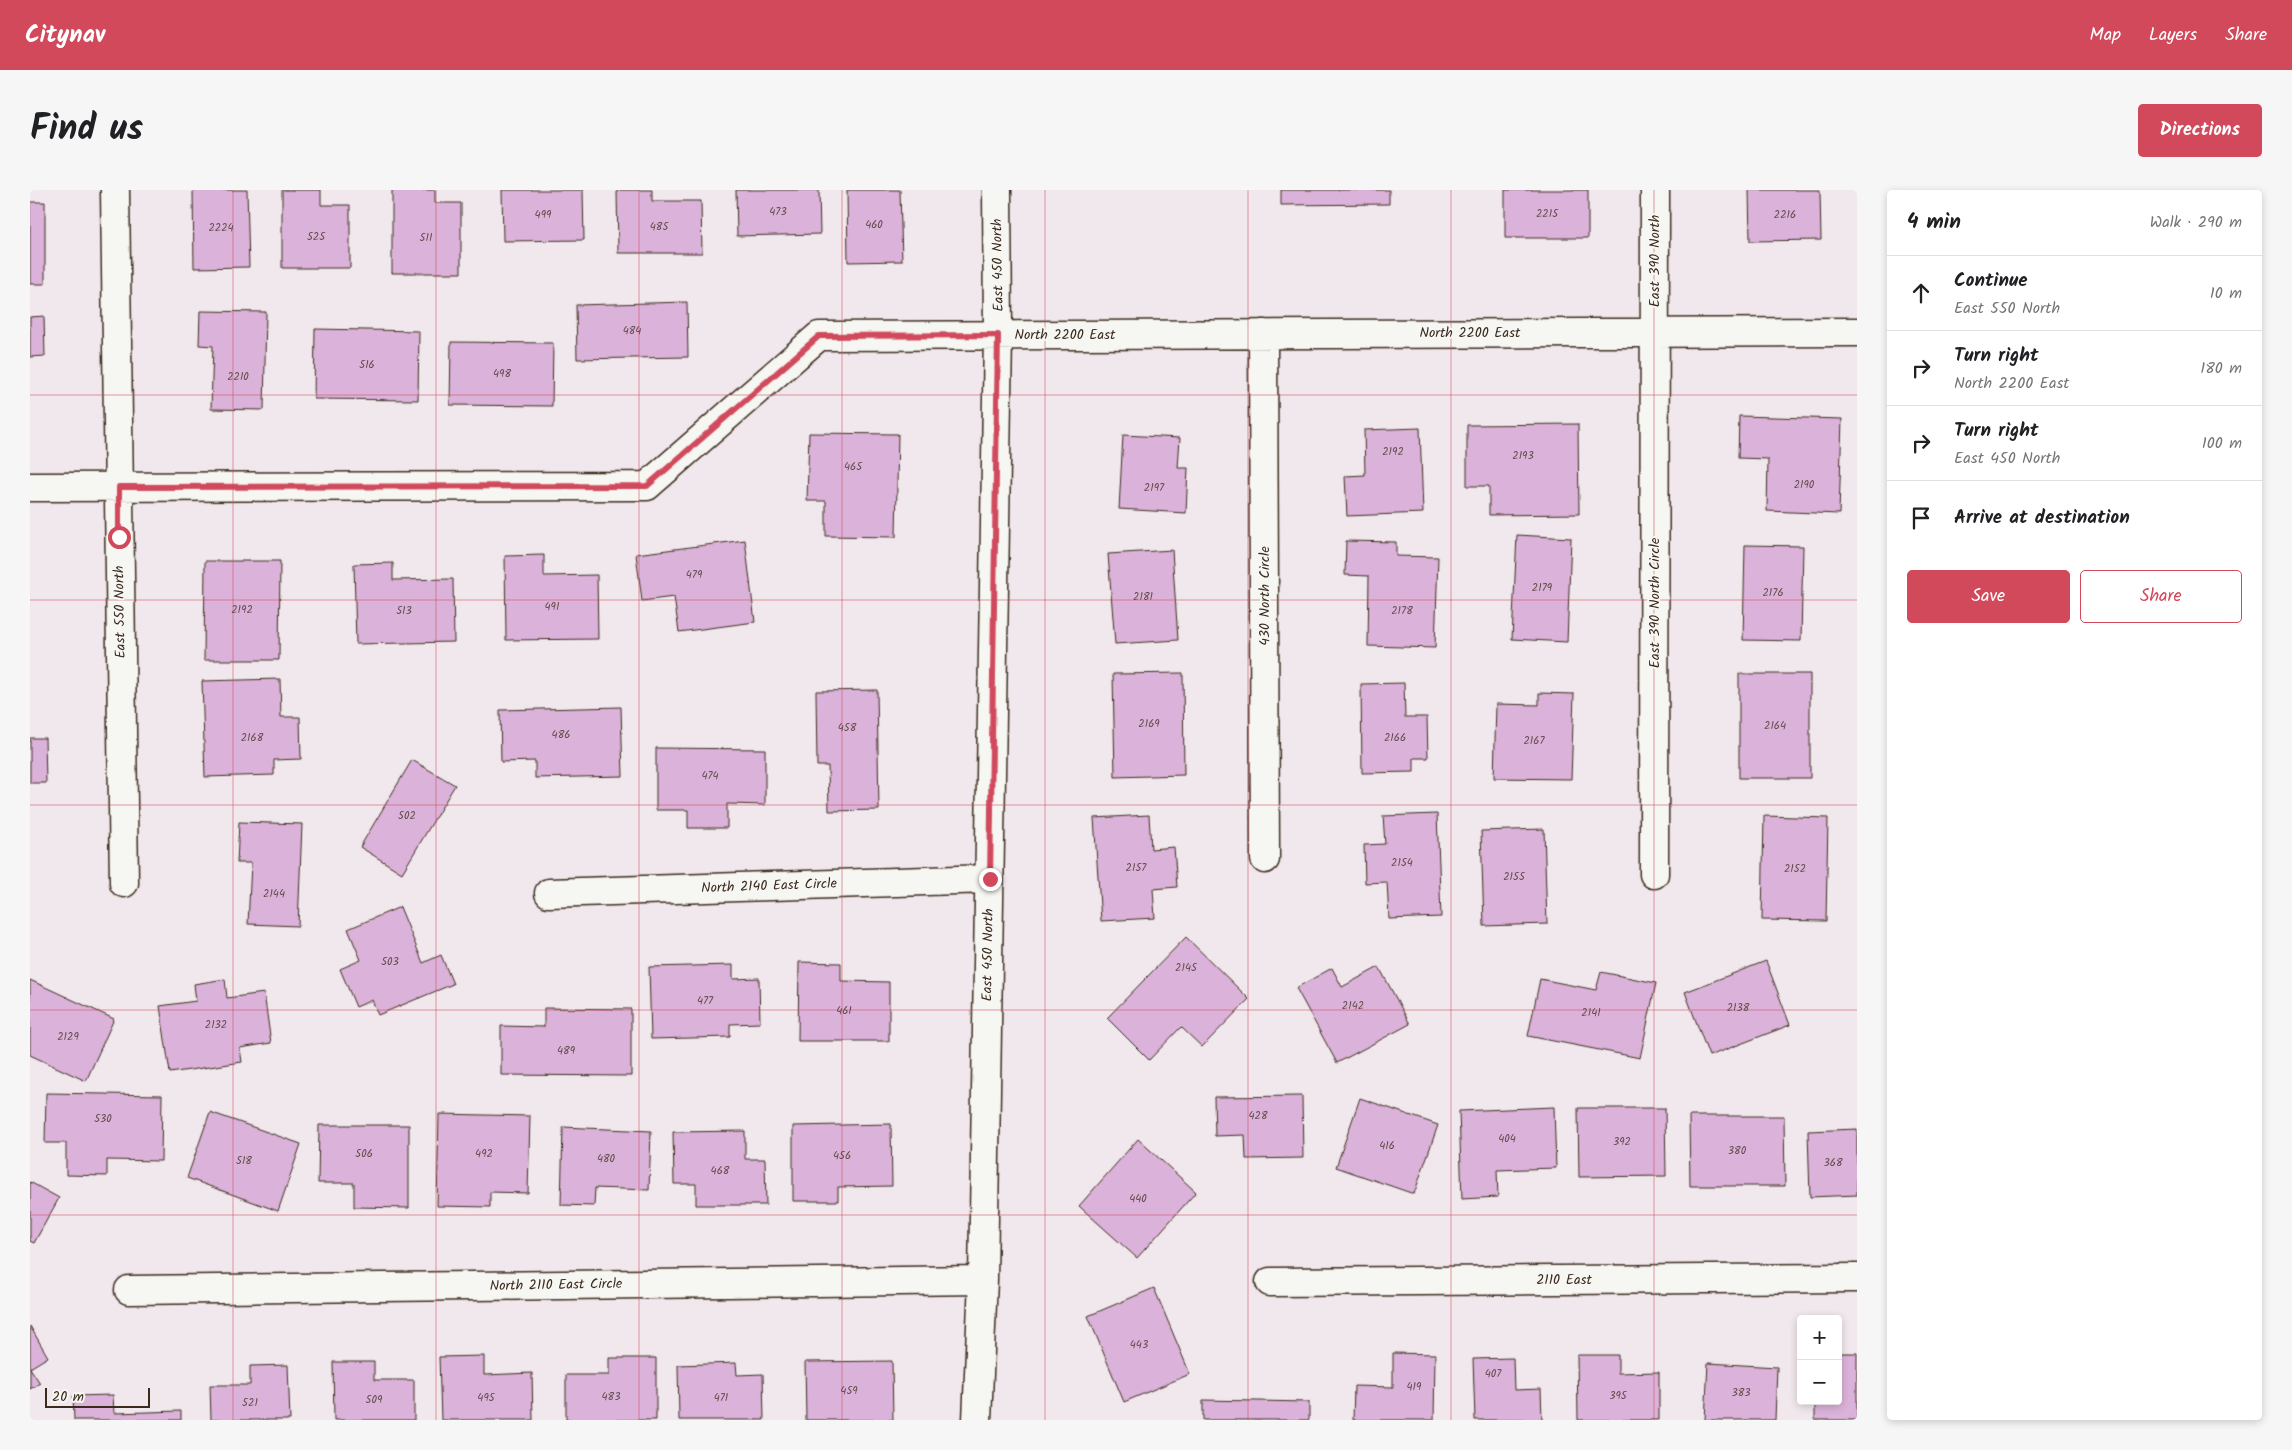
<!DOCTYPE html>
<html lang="en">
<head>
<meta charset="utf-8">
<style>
	body { margin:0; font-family:Kalam,sans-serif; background:#f6f6f6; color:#202124 }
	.controls { position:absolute; right:15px; bottom:15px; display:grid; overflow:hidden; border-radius:5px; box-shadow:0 2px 8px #0003 }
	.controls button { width:45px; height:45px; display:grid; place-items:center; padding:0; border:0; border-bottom:1px solid #e0e0e0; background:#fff; color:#202124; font:25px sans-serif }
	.scale { position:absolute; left:15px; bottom:12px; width:105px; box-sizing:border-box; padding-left:5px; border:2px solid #3b2a1e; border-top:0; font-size:14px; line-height:18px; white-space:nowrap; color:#3b2a1e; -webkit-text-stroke:4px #f6f6f2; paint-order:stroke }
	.stop { position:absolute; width:15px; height:15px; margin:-11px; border:4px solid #d1495b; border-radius:50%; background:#fff }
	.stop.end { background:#d1495b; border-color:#fff; box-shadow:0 1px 5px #0008 }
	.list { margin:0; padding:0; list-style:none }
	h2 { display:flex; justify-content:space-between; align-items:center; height:65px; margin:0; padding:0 20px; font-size:21px }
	h2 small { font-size:16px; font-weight:400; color:#757577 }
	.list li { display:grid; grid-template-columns:32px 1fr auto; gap:15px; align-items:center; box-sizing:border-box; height:75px; padding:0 20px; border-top:1px solid #e0e0e0 }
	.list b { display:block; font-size:19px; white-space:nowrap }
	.list p { margin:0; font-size:16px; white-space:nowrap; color:#757577 }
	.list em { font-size:16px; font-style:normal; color:#757577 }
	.actions { display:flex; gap:10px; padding:15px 20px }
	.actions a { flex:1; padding:11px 0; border:1px solid #d1495b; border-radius:5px; text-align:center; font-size:18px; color:#d1495b }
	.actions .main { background:#d1495b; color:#fff }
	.icon { flex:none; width:28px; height:28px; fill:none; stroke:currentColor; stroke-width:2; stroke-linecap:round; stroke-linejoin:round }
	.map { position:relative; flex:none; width:1827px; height:1230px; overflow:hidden; border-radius:5px }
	header { display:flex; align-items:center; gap:30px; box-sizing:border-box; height:70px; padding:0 25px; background:#d1495b; color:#fff }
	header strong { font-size:24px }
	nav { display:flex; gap:28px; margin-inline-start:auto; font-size:18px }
	.intro { display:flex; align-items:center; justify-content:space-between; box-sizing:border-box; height:120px; padding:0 30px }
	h1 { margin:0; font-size:35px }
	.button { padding:12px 22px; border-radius:5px; background:#d1495b; color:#fff; font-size:18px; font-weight:700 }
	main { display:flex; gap:30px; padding:0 30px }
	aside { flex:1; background:#fff; border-radius:5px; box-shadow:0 2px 8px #0003 }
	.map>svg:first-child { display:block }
	.building { fill:#dbb2d9; stroke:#3b2a1e }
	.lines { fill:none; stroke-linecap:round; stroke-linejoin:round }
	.minor-casing { stroke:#3b2a1e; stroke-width:31 }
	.minor { stroke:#f6f6f2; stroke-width:28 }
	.route { stroke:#d1495b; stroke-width:6 }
	.grid { fill:none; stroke:#d1495b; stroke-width:1; stroke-opacity:0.55 }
	.labels { text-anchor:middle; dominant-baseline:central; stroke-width:4; stroke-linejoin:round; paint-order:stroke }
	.number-label { font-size:11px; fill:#634c4d }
	.street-label { font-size:14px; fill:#3b2a1e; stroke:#f6f6f2 }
</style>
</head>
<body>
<header>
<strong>Citynav</strong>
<nav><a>Map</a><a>Layers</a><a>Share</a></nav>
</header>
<div class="intro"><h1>Find us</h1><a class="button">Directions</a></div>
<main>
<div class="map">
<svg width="1827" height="1230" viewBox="0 0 1827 1230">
	<rect width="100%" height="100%" fill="#f1e8ed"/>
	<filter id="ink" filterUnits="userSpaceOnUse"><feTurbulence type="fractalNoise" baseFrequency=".02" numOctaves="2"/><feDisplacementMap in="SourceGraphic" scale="10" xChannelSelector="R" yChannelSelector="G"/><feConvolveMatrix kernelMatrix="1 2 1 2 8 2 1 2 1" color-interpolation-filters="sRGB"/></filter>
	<g filter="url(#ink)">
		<path class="building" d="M 163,0 L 217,0 L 219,77 L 164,78 Z
			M 252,0 L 291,0 L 291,15 L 320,15 L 320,78 L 252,78 Z
			M 362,0 L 405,0 L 405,13 L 431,13 L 431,83 L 362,83 Z
			M 472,0 L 553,0 L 554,50 L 473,51 Z
			M 587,0 L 622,0 L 622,11 L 671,11 L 672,63 L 588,63 Z
			M 706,0 L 789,0 L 790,44 L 707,46 Z
			M 817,0 L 870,0 L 872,71 L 818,72 Z
			M 1251,0 L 1359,0 L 1359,14 L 1251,15 Z
			M 1475,0 L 1558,0 L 1558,48 L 1475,48 Z
			M 1719,0 L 1790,0 L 1791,50 L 1720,51 Z
			M 0,12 L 15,12 L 15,94 L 0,94 Z
			M 657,112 L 658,167 L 547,169 L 546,115 Z
			M 170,121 L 236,122 L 234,220 L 181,219 L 183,156 L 169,155 Z
			M 14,126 L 15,166 L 0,167 L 0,127 Z
			M 285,139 L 389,141 L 388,210 L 284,209 Z
			M 421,152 L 523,153 L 522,216 L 420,215 Z
			M 1709,226 L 1812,229 L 1809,324 L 1737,321 L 1738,269 L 1708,268 Z
			M 1548,234 L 1549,324 L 1459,325 L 1459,296 L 1437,296 L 1437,235 Z
			M 1390,238 L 1393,323 L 1317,326 L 1315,286 L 1335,285 L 1334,240 Z
			M 779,243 L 868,244 L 866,347 L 796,346 L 796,311 L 777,311 Z
			M 1093,245 L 1150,248 L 1148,278 L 1158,278 L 1156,323 L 1089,319 Z
			M 1487,345 L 1541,348 L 1537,452 L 1482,449 Z
			M 715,350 L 725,432 L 649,442 L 644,407 L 612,411 L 606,364 Z
			M 1316,351 L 1366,352 L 1366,366 L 1408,367 L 1405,458 L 1338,456 L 1339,386 L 1315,385 Z
			M 1715,355 L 1773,356 L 1771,451 L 1713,450 Z
			M 1142,360 L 1148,450 L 1085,454 L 1078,364 Z
			M 514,365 L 514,386 L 567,385 L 568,449 L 476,450 L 475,366 Z
			M 175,371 L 250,371 L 249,470 L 174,470 Z
			M 363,373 L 363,390 L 423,389 L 424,452 L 326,454 L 324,374 Z
			M 1153,483 L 1154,585 L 1085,587 L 1083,484 Z
			M 1709,484 L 1780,484 L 1780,588 L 1709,588 Z
			M 250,489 L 251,527 L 270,527 L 271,569 L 244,570 L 244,585 L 175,587 L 172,491 Z
			M 1374,493 L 1375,527 L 1397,527 L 1398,568 L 1384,568 L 1384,582 L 1332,583 L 1331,494 Z
			M 847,500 L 849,620 L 799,621 L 798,576 L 787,576 L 786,501 Z
			M 1509,503 L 1544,504 L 1541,589 L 1464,588 L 1466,514 L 1509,515 Z
			M 591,517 L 593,586 L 505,588 L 505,571 L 471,572 L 470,520 Z
			M 0,548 L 15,548 L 16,593 L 0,593 Z
			M 626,558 L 735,559 L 735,615 L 697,614 L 697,638 L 658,638 L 658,620 L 626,620 Z
			M 382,570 L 425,595 L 372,683 L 330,657 Z
			M 1407,624 L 1411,727 L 1359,729 L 1357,692 L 1335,693 L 1334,655 L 1355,654 L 1353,626 Z
			M 1119,625 L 1121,659 L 1144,657 L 1147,697 L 1123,699 L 1125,728 L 1071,731 L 1064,628 Z
			M 1734,626 L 1798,628 L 1796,731 L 1732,730 Z
			M 209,632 L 272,634 L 268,736 L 218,734 L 221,673 L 207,673 Z
			M 1514,639 L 1517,734 L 1454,736 L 1451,641 Z
			M 370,717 L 393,773 L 411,765 L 423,794 L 348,825 L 342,810 L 326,817 L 310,779 L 331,770 L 318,739 Z
			M 1156,747 L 1219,809 L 1172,857 L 1151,837 L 1119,870 L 1077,828 Z
			M 1736,771 L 1760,835 L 1679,866 L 1655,802 Z
			M 769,772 L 811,773 L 811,791 L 859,792 L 859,851 L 768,851 Z
			M 703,775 L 703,789 L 729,788 L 730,833 L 700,834 L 700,847 L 621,849 L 619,777 Z
			M 1349,777 L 1380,834 L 1307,873 L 1266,798 L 1302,778 L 1312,797 Z
			M 1571,782 L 1626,793 L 1610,868 L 1498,846 L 1510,789 L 1566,800 Z
			M 195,789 L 197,808 L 234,803 L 241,853 L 210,858 L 212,872 L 140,883 L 130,816 L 166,811 L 164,794 Z
			M 0,790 L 84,829 L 56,891 L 0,865 Z
			M 514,818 L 601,819 L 601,886 L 471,885 L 471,836 L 514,837 Z
			M 16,903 L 132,905 L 131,971 L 77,970 L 77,986 L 36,985 L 36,953 L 15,953 Z
			M 1272,906 L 1273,968 L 1216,969 L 1215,945 L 1185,946 L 1184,907 Z
			M 1330,908 L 1408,935 L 1384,1004 L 1306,977 Z
			M 1524,917 L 1526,978 L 1467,980 L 1468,1007 L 1432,1009 L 1429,921 Z
			M 1548,918 L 1635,918 L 1636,986 L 1549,987 Z
			M 180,922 L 271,954 L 248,1021 L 157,988 Z
			M 409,924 L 500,926 L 498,1003 L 460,1002 L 460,1017 L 407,1016 Z
			M 1659,926 L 1754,926 L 1755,996 L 1660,996 Z
			M 861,934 L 862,996 L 808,997 L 808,1011 L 763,1011 L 763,936 Z
			M 289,935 L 379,935 L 379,1018 L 324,1017 L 324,993 L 288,993 Z
			M 533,937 L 621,941 L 619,1000 L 565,998 L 564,1016 L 531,1015 Z
			M 1827,939 L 1827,1005 L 1780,1007 L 1778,941 Z
			M 715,941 L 715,969 L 735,969 L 736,1015 L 666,1015 L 666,994 L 644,994 L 643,942 Z
			M 1108,949 L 1166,1002 L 1107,1068 L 1049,1016 Z
			M 0,992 L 29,1008 L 4,1053 L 0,1051 Z
			M 1124,1098 L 1160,1184 L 1094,1212 L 1058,1126 Z
			M 0,1136 L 18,1167 L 0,1178 L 10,1193 L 0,1199 Z
			M 1363,1163 L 1405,1164 L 1404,1230 L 1323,1230 L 1324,1196 L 1363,1197 Z
			M 1808,1163 L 1827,1163 L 1827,1230 L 1785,1230 L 1785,1211 L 1808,1211 Z
			M 1547,1165 L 1588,1165 L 1588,1183 L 1629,1182 L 1629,1230 L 1548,1230 Z
			M 454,1166 L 454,1185 L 502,1183 L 503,1230 L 411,1230 L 409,1167 Z
			M 579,1168 L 626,1168 L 626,1230 L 536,1230 L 536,1185 L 579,1185 Z
			M 1483,1168 L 1484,1200 L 1511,1199 L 1512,1230 L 1445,1230 L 1443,1169 Z
			M 862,1171 L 863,1230 L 776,1230 L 775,1172 Z
			M 303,1172 L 344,1172 L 344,1190 L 384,1190 L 384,1230 L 304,1230 Z
			M 706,1173 L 707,1185 L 733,1184 L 734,1230 L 649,1230 L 648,1175 Z
			M 1678,1173 L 1747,1177 L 1745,1230 L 1675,1230 Z
			M 258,1175 L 260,1230 L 181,1230 L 180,1195 L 220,1195 L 220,1176 Z
			M 83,1205 L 84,1223 L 151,1221 L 151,1230 L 44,1230 L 43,1206 Z
			M 1173,1210 L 1279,1212 L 1279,1230 L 1173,1230 Z"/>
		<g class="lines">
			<g class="minor-casing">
				<path id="minor" d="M 85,0 L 94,693
					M 1233,144 L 1235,669
					M 0,297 L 617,296 L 789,146 L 1827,142
					M 1624,684 L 1625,0
					M 519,703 L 959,689
					M 1240,1092 L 1827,1088
					M 99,1100 L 953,1090
					M 947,1230 L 953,1090 L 968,145 L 967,0"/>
			</g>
			<use href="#minor" class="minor"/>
		</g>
	</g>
	<g class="lines" filter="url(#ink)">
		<path class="route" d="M 89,347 L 89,297 L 617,296 L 789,146 L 968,145 L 960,689"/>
	</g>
	<path class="grid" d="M 203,0 L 203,1230M 406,0 L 406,1230M 609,0 L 609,1230M 812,0 L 812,1230M 1015,0 L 1015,1230M 1218,0 L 1218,1230M 1421,0 L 1421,1230M 1624,0 L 1624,1230M 0,205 L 1827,205M 0,410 L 1827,410M 0,615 L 1827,615M 0,820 L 1827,820M 0,1025 L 1827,1025"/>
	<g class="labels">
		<g class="number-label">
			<text x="748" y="22">473</text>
			<text x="1517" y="24">2215</text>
			<text x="513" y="25">499</text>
			<text x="1755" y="25">2216</text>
			<text x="844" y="35">460</text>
			<text x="629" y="37">485</text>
			<text x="191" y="38">2224</text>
			<text x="286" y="47">525</text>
			<text x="396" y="48">511</text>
			<text x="602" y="141">484</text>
			<text x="337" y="175">516</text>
			<text x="472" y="184">498</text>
			<text x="208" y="187">2210</text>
			<text x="1363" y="262">2192</text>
			<text x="1493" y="266">2193</text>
			<text x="823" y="277">465</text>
			<text x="1774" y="295">2190</text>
			<text x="1124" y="298">2197</text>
			<text x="664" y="385">479</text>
			<text x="1512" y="398">2179</text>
			<text x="1743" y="403">2176</text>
			<text x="1113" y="407">2181</text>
			<text x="522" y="417">491</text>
			<text x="212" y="420">2192</text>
			<text x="374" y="421">513</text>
			<text x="1372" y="421">2178</text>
			<text x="1119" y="534">2169</text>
			<text x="1745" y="536">2164</text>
			<text x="817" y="538">458</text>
			<text x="531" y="545">486</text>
			<text x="222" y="548">2168</text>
			<text x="1365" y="548">2166</text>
			<text x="1504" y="551">2167</text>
			<text x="680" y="586">474</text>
			<text x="377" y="626">502</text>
			<text x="1372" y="673">2154</text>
			<text x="1106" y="678">2157</text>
			<text x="1765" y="679">2152</text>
			<text x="1484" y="687">2155</text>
			<text x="244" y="704">2144</text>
			<text x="360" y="772">503</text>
			<text x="1156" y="778">2145</text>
			<text x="675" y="811">477</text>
			<text x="1323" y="816">2142</text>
			<text x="1708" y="818">2138</text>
			<text x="814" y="821">461</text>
			<text x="1561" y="823">2141</text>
			<text x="186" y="835">2132</text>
			<text x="38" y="847">2129</text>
			<text x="536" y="861">489</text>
			<text x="1228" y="926">428</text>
			<text x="73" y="929">530</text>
			<text x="1477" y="949">404</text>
			<text x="1592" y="952">392</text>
			<text x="1357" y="956">416</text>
			<text x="1707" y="961">380</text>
			<text x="334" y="964">506</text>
			<text x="454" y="964">492</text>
			<text x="812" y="966">456</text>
			<text x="576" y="969">480</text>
			<text x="214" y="971">518</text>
			<text x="1803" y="973">368</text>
			<text x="690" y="981">468</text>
			<text x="1108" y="1009">440</text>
			<text x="1109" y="1155">443</text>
			<text x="1463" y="1184">407</text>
			<text x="1384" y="1197">419</text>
			<text x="819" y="1201">459</text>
			<text x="1711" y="1203">383</text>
			<text x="1588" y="1206">395</text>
			<text x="581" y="1207">483</text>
			<text x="456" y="1208">495</text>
			<text x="691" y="1208">471</text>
			<text x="344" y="1210">509</text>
			<text x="220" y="1213">521</text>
		</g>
		<g class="street-label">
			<text transform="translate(1625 71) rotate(-90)">East 390 North</text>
			<text transform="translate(968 75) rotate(-91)">East 450 North</text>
			<text x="1440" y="143">North 2200 East</text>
			<text x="1035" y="145">North 2200 East</text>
			<text transform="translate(1235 406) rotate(-90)">430 North Circle</text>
			<text transform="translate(1625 413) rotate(-90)">East 390 North Circle</text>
			<text transform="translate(90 422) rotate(-91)">East 550 North</text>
			<text transform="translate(739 696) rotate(-2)">North 2140 East Circle</text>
			<text transform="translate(958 765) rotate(-89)">East 450 North</text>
			<text x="1534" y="1090">2110 East</text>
			<text transform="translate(526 1095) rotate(-1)">North 2110 East Circle</text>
		</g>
	</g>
</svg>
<div class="controls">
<button>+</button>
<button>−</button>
</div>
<div class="scale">20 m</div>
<div class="stop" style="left:89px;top:347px"></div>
<div class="stop end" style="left:960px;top:689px"></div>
</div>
<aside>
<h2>4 min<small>Walk · 290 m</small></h2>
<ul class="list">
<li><svg class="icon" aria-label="ahead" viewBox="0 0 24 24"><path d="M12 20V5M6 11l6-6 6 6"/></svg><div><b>Continue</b><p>East 550 North</p></div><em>10 m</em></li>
<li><svg class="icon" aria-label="right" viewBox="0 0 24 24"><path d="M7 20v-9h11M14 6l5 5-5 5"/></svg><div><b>Turn right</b><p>North 2200 East</p></div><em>180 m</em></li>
<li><svg class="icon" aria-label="right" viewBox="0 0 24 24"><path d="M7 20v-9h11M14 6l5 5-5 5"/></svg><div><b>Turn right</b><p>East 450 North</p></div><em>100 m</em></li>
<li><svg class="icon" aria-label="arrive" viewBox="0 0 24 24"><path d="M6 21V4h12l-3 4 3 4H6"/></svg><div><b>Arrive at destination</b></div></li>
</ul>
<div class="actions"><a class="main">Save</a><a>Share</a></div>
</aside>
</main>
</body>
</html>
